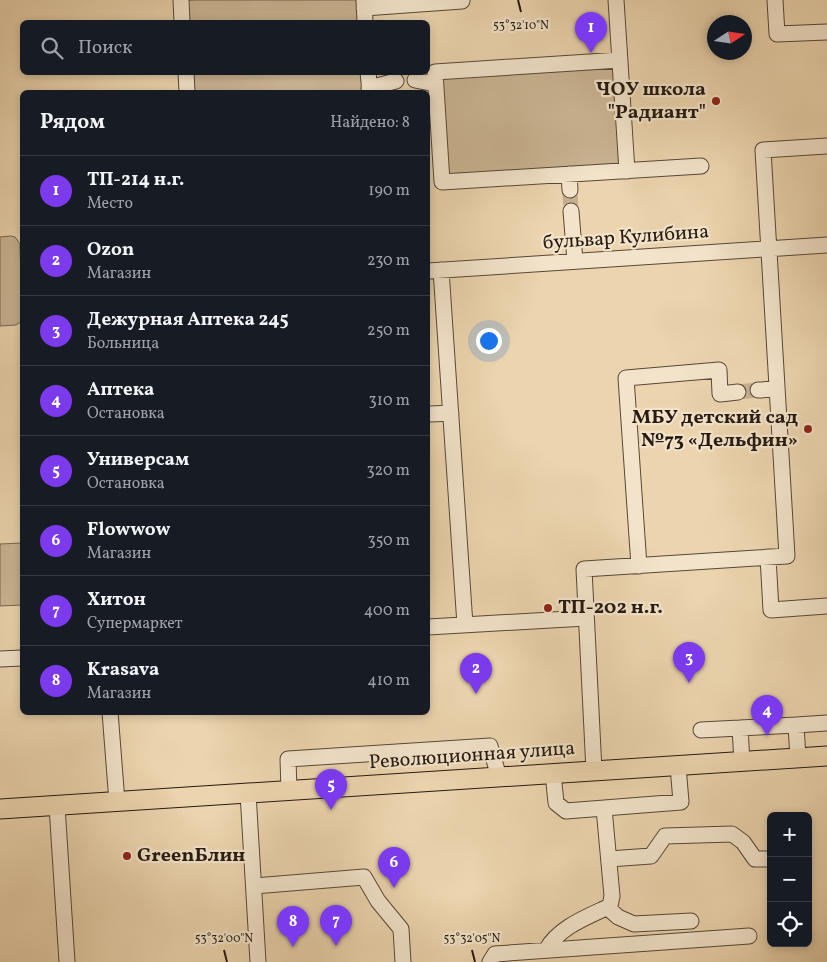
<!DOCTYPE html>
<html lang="ru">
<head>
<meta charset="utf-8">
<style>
	body { margin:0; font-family:Vollkorn,serif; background:#242831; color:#f1f3f6 }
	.controls { position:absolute; right:15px; bottom:15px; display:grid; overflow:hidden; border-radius:8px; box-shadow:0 2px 8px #0003 }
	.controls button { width:45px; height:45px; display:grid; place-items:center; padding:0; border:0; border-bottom:1px solid #363941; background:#171b24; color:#f1f3f6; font:25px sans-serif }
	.compass { position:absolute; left:707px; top:15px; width:45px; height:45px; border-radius:50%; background:#171b24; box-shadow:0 2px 8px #0003; rotate:78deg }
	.you { position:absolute; left:488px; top:340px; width:18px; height:18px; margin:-12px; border:4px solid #fff; border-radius:50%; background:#1a73e8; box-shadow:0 0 0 8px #1a73e833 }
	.badge { display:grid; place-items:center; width:32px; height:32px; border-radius:50%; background:#7c3aed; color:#fff; font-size:16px; font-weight:700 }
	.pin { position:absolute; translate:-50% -41px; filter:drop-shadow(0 1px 2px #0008) }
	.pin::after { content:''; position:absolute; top:26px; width:18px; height:15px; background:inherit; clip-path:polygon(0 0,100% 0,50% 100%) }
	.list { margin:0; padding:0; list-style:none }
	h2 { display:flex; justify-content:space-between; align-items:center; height:65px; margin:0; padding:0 20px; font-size:21px }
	h2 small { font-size:16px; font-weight:400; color:#9ea1a6 }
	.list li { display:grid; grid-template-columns:32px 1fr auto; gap:15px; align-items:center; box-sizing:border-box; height:70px; padding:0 20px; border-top:1px solid #363941 }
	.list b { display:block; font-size:19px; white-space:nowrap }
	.list p { margin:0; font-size:16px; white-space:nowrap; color:#9ea1a6 }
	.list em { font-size:16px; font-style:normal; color:#9ea1a6 }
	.icon { flex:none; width:28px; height:28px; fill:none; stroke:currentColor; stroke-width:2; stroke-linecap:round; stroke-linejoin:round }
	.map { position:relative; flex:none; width:827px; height:962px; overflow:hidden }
	.search { position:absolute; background:#171b24; box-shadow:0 2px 8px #0003; left:20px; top:20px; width:410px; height:55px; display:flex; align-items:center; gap:12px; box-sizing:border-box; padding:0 18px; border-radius:8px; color:#9ea1a6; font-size:19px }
	.panel { position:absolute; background:#171b24; box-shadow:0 2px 8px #0003; left:20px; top:90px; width:410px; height:625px; border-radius:8px }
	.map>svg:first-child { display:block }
	.green { fill:#cab493; stroke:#786752 }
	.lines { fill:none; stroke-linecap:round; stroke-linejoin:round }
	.minor-tunnel { stroke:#c4af8f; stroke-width:15; stroke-dasharray:15 8; stroke-linecap:butt }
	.minor-casing { stroke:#574838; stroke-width:17 }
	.major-casing { stroke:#261a11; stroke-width:21 }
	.minor { stroke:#f2e3ca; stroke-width:15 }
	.major { stroke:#ebd4ae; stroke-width:19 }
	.ticks { fill:none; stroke:#261a11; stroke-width:2 }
	.poi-dot { fill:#8f2418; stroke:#f2e3ca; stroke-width:2 }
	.labels { text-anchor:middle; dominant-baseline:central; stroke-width:4.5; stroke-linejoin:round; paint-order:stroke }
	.poi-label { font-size:20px; font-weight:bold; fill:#261a11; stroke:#f2e3ca; text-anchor:end }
	.street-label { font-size:20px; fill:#261a11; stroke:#f2e3ca }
	.ticks-label { font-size:12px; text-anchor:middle; fill:#261a11; stroke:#f2e3ca; stroke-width:4.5; stroke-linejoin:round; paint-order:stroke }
</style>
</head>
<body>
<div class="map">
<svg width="827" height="962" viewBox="0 0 827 962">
	<rect width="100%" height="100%" fill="#ebd4ae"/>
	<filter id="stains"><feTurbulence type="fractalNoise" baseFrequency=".004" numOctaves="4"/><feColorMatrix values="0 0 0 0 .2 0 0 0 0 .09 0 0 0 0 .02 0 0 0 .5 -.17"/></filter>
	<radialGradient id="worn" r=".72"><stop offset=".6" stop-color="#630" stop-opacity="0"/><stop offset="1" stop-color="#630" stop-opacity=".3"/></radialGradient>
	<path class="green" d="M 195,0 L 362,0 L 364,22 L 184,22 L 182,1 Z
		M 618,62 L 624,168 L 445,179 L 438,74 Z
		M 187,73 L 367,73 L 368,92 L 189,92 Z
		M 11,236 L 15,237 L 20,244 L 22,321 L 16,325 L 0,326 L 0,237 Z
		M 22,543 L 22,605 L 0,606 L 0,544 Z"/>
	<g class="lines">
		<path class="minor-tunnel" d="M 570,190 L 571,211
			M 738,392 L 758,390"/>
		<g class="minor-casing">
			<path id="minor" d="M 181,0 L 182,22
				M 364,0 L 365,22
				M 616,0 L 627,171
				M 775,0 L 777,34 L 827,32
				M 364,8 L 462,1 L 462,0
				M 620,60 L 435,72 L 442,182 L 701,166
				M 186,72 L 187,92
				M 368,72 L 370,92
				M 415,80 L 435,84
				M 369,88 L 396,81
				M 569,174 L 570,190
				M 571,211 L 575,261
				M 441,270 L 465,625
				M 428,271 L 827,245
				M 758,390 L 777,389
				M 431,414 L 451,413
				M 768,557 L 771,610 L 827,606
				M 639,566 L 626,378 L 719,370 L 720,394 L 738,392
				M 428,627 L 586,618
				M 0,659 L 22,658
				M 110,712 L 117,802
				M 740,728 L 742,762
				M 701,730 L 796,725
				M 798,758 L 796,725 L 827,723
				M 594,771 L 584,569 L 787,556 L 763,150 L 827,146
				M 553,773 L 556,803 L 566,811 L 681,802 L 678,766
				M 289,790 L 288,759 L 490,746 L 499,777
				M 248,793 L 258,962
				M 57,806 L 67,962
				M 609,859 L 651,856 L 665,836 L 732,834 L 743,842 L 755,859 L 771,859
				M 254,886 L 364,877 L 378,901 L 401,929 L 403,962
				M 607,907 L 618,917 L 634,924 L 691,921
				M 546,950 C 559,927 587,917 610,906 L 612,896 L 604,808
				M 490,962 L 495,954 L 749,936"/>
		</g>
		<g class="major-casing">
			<path id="major" d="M 0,809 L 827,756"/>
		</g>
		<use href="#minor" class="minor"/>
		<use href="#major" class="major"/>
	</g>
	<path class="ticks" d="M 518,0 L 521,12M 224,950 L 227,962M 472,950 L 475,962"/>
	<g class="poi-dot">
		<circle cx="716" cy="101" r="5"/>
		<circle cx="808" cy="429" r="5"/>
		<circle cx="548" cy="608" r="5"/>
		<circle cx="127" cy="856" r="5"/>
	</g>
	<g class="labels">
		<g class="poi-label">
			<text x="706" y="90">ЧОУ школа<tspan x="706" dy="23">"Радиант"</tspan></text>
			<text x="798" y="418">МБУ детский сад<tspan x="798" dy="23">№73 «Дельфин»</tspan></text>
			<text x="558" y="608" text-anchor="start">ТП-202 н.г.</text>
			<text x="137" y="856" text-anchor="start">GreenБлин</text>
		</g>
		<g class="street-label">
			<text transform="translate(626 238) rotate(-4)">бульвар Кулибина</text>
			<text transform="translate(472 756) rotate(-4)">Революционная улица</text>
		</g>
	</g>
	<g class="ticks-label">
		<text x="521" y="29">53°32'10"N</text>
		<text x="224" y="942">53°32'00"N</text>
		<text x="472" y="942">53°32'05"N</text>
	</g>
	<rect width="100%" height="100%" filter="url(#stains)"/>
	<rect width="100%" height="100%" fill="url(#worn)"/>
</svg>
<div class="controls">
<button>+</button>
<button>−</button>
<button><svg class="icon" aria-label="locate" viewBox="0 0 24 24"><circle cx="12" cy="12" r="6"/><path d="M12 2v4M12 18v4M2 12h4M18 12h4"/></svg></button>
</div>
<svg class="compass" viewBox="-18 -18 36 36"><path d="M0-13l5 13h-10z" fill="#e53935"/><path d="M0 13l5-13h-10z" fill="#9ea1a6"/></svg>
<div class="you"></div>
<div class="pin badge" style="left:591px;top:53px">1</div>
<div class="pin badge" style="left:476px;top:694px">2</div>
<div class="pin badge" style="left:689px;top:683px">3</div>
<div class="pin badge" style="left:767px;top:736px">4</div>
<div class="pin badge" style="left:331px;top:810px">5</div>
<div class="pin badge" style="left:394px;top:888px">6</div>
<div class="pin badge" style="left:336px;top:946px">7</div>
<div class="pin badge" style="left:293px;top:947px">8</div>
<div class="search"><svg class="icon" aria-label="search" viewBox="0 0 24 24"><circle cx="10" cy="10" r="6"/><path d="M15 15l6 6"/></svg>Поиск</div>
<section class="panel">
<h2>Рядом<small>Найдено: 8</small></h2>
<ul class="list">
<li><span class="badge">1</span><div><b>ТП-214 н.г.</b><p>Место</p></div><em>190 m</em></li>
<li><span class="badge">2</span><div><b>Ozon</b><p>Магазин</p></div><em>230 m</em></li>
<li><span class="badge">3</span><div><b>Дежурная Аптека 245</b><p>Больница</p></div><em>250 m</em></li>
<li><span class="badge">4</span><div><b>Аптека</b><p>Остановка</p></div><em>310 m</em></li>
<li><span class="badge">5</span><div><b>Универсам</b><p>Остановка</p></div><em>320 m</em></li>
<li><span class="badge">6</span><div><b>Flowwow</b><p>Магазин</p></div><em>350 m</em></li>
<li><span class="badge">7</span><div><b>Хитон</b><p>Супермаркет</p></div><em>400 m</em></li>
<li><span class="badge">8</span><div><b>Krasava</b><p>Магазин</p></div><em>410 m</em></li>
</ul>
</section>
</div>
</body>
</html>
